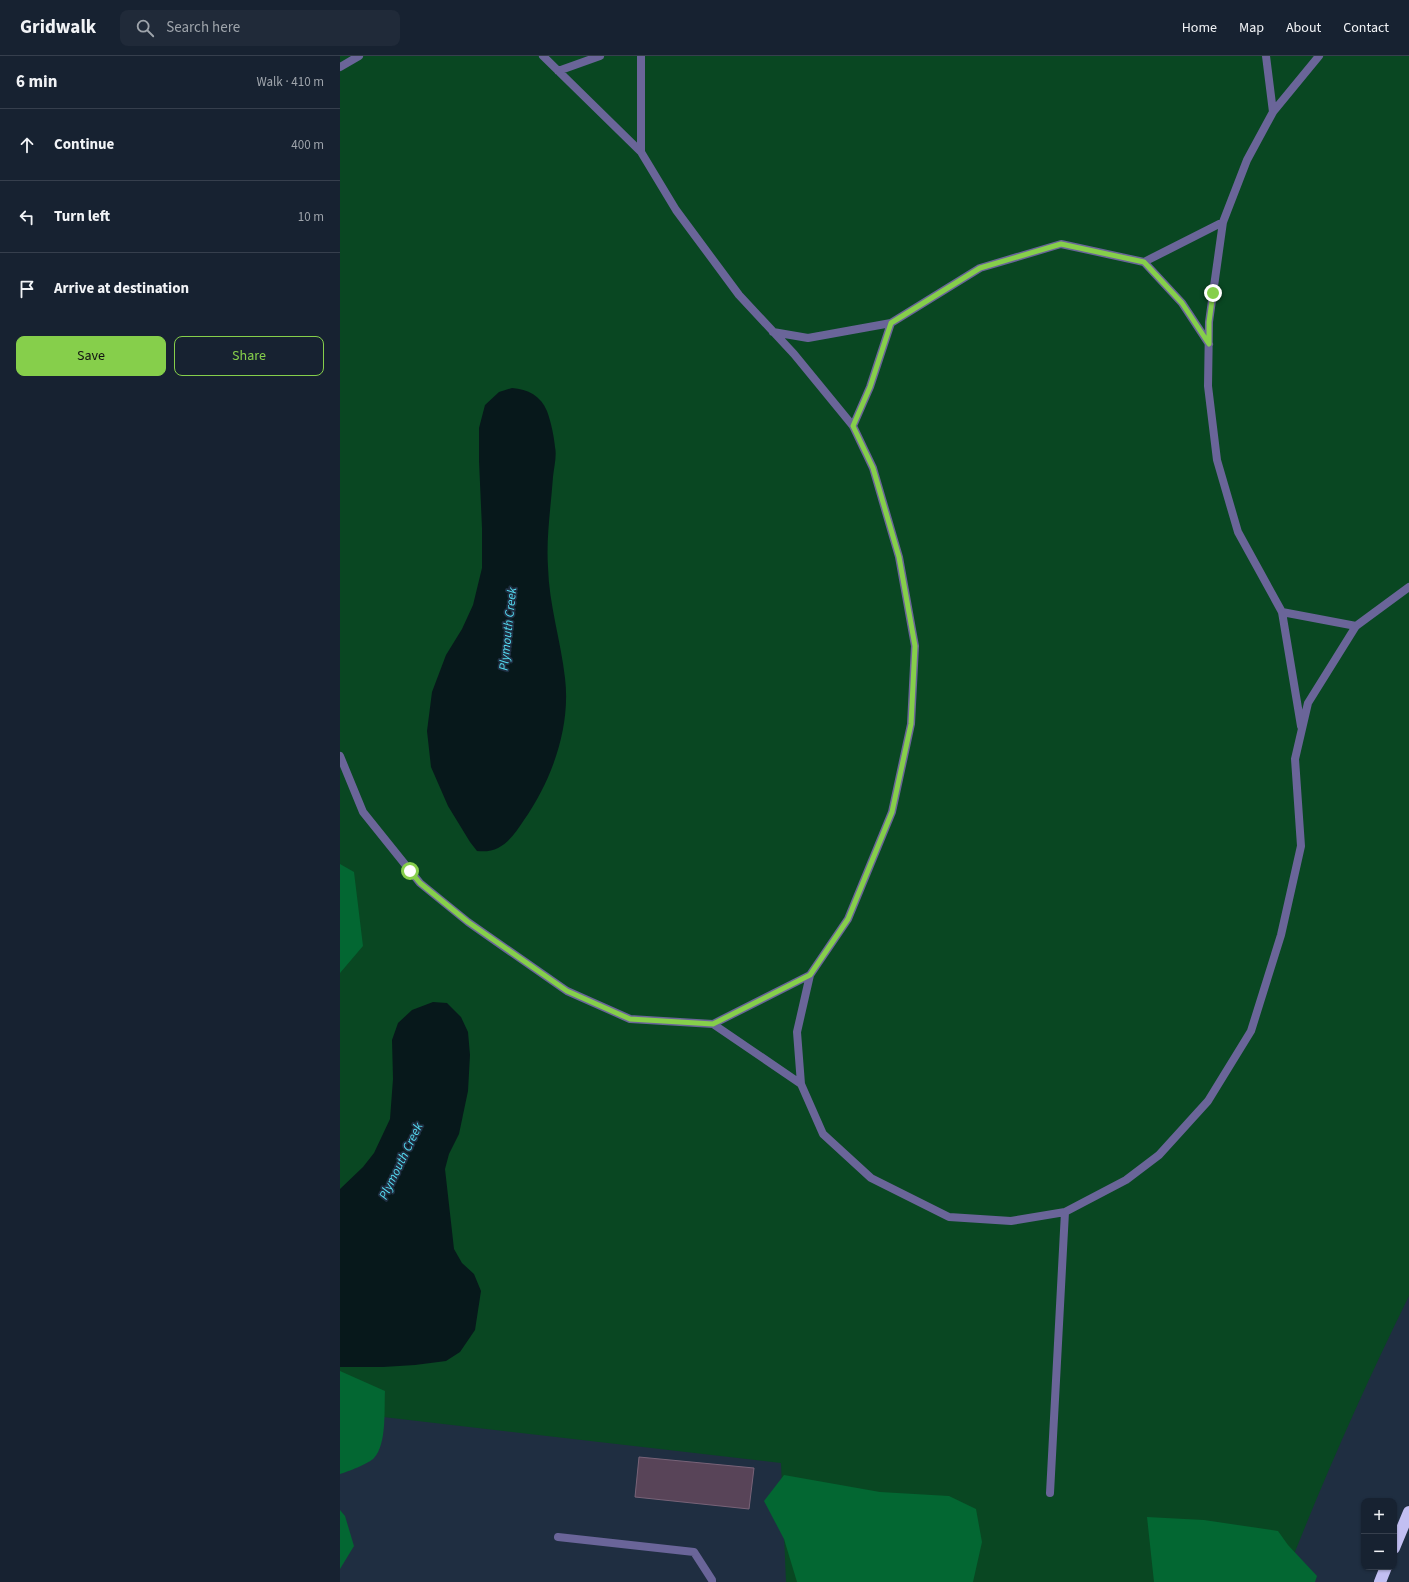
<!DOCTYPE html>
<html lang="en">
<head>
<meta charset="utf-8">
<style>
	body { margin:0; font-family:"Source Sans 3",sans-serif; background:#202a39; color:#f1f3f6 }
	.controls { position:absolute; right:12px; bottom:12px; display:grid; overflow:hidden; border-radius:8px; box-shadow:0 1px 3px #0004 }
	.controls button { width:36px; height:36px; display:grid; place-items:center; padding:0; border:0; border-bottom:1px solid #363f4d; background:#172231; color:#f1f3f6; font:20px sans-serif }
	.stop { position:absolute; width:12px; height:12px; margin:-9px; border:3px solid #86cf4b; border-radius:50%; background:#fff }
	.stop.end { background:#86cf4b; border-color:#fff; box-shadow:0 1px 4px #0008 }
	.list { margin:0; padding:0; list-style:none }
	h2 { display:flex; justify-content:space-between; align-items:center; height:52px; margin:0; padding:0 16px; font-size:17px }
	h2 small { font-size:13px; font-weight:400; color:#9ea4ab }
	.list li { display:grid; grid-template-columns:26px 1fr auto; gap:12px; align-items:center; box-sizing:border-box; height:72px; padding:0 16px; border-top:1px solid #363f4d }
	.list b { display:block; font-size:15px; white-space:nowrap }
	.list em { font-size:13px; font-style:normal; color:#9ea4ab }
	.actions { display:flex; gap:8px; padding:12px 16px }
	.actions a { flex:1; padding:9px 0; border:1px solid #86cf4b; border-radius:8px; text-align:center; font-size:14px; color:#86cf4b }
	.actions .main { background:#86cf4b; color:#111 }
	.icon { flex:none; width:22px; height:22px; fill:none; stroke:currentColor; stroke-width:2; stroke-linecap:round; stroke-linejoin:round }
	.map { position:relative; flex:none; width:1069px; height:1526px; overflow:hidden }
	header { display:flex; align-items:center; gap:24px; box-sizing:border-box; height:56px; padding:0 20px; background:#172231; border-bottom:1px solid #363f4d }
	header strong { font-size:19px }
	nav { display:flex; gap:22px; margin-inline-start:auto; font-size:14px }
	.search { width:280px; height:36px; background:#202a39; display:flex; align-items:center; gap:10px; box-sizing:border-box; padding:0 14px; border-radius:8px; color:#9ea4ab; font-size:15px }
	main { display:flex }
	aside { flex:1; background:#172231 }
	.map>svg:first-child { display:block }
	.green { fill:#094722 }
	.forest { fill:#036732 }
	.water { fill:#07181b }
	.building { fill:#584458; stroke:#786378 }
	.lines { fill:none; stroke-linecap:round; stroke-linejoin:round }
	.service { stroke:#6a6599; stroke-width:8 }
	.motorway { stroke:#c2bff2; stroke-width:12 }
	.route { stroke:#86cf4b; stroke-width:5 }
	.labels { text-anchor:middle; dominant-baseline:central; stroke-width:3.5; stroke-linejoin:round; paint-order:stroke }
	.water-label { font-size:13px; font-style:italic; fill:#54daf0; stroke:#1f2e41 }
</style>
</head>
<body>
<header>
<strong>Gridwalk</strong>
<div class="search"><svg class="icon" aria-label="search" viewBox="0 0 24 24"><circle cx="10" cy="10" r="6"/><path d="M15 15l6 6"/></svg>Search here</div>
<nav><a>Home</a><a>Map</a><a>About</a><a>Contact</a></nav>
</header>
<main>
<aside>
<h2>6 min<small>Walk · 410 m</small></h2>
<ul class="list">
<li><svg class="icon" aria-label="ahead" viewBox="0 0 24 24"><path d="M12 20V5M6 11l6-6 6 6"/></svg><div><b>Continue</b></div><em>400 m</em></li>
<li><svg class="icon" aria-label="left" viewBox="0 0 24 24"><path d="M17 20v-9H6M10 6l-5 5 5 5"/></svg><div><b>Turn left</b></div><em>10 m</em></li>
<li><svg class="icon" aria-label="arrive" viewBox="0 0 24 24"><path d="M6 21V4h12l-3 4 3 4H6"/></svg><div><b>Arrive at destination</b></div></li>
</ul>
<div class="actions"><a class="main">Save</a><a>Share</a></div>
</aside>
<div class="map">
<svg width="1069" height="1526" viewBox="0 0 1069 1526">
	<rect width="100%" height="100%" fill="#1f2e41"/>
	<path class="green" d="M 0,0 L 1069,0 L 1069,1240 C 1023,1333 981,1429 943,1526 L 446,1526 L 441,1407 L 0,1356 Z"/>
	<path class="forest" d="M 0,808 L 14,816 L 23,890 L 0,917 Z
		M 0,1315 L 45,1335 C 44,1354 47,1388 34,1402 C 30,1407 7,1416 0,1418 Z
		M 444,1419 L 540,1436 L 609,1440 L 636,1453 L 642,1486 L 633,1526 L 457,1526 L 444,1483 L 424,1445 Z
		M 0,1454 L 5,1460 L 14,1490 L 0,1513 Z
		M 807,1461 L 864,1464 L 938,1475 L 948,1489 L 977,1520 L 975,1526 L 814,1526 Z"/>
	<path class="water" d="M 172,332 C 188,333 201,340 207,355 C 211,366 214,380 215,391 C 217,400 214,411 213,421 C 211,450 206,481 208,511 C 209,549 221,585 225,622 C 231,671 212,724 184,764 C 172,782 161,798 137,795 L 130,786 L 108,750 L 91,711 L 87,675 L 92,636 L 106,599 L 122,573 L 133,549 L 142,512 L 142,472 L 139,405 L 139,372 L 145,349 L 159,336 Z
		M 93,946 L 107,947 L 121,961 L 128,976 L 130,999 L 128,1035 L 119,1078 L 109,1098 L 105,1113 L 114,1193 L 122,1207 L 134,1218 L 141,1235 L 135,1274 L 120,1296 L 106,1305 L 75,1309 L 43,1311 L 0,1311 L 0,1133 L 23,1111 L 34,1097 L 50,1063 L 53,1023 L 52,984 L 58,967 L 72,954 Z"/>
	<path class="building" d="M 299,1401 L 414,1412 L 409,1453 L 295,1441 Z"/>
	<g class="lines">
		<path class="service" d="M 203,0 L 301,96
			M 301,0 L 301,96 L 336,154 L 399,239 L 454,298 L 513,370 L 533,412 L 559,501 L 575,590 L 571,668 L 552,756 L 508,863 L 470,919 L 457,976 L 461,1028 L 483,1078 L 531,1122 L 609,1161 L 671,1165 L 725,1156 L 786,1124 L 819,1099 L 868,1045 L 911,975 L 941,879 L 961,790 L 955,703 L 968,647 L 1016,570 L 1069,531
			M 926,0 L 933,56 L 907,104 L 883,166 L 869,266 L 868,330 L 877,404 L 898,476 L 942,556 L 961,670
			M 0,11 L 19,0
			M 218,15 L 260,0
			M 933,56 L 979,0
			M 804,206 L 842,247 L 869,288
			M 433,276 L 468,282 L 551,267 L 640,212 L 721,188 L 804,206 L 883,166
			M 513,370 L 530,331 L 551,267
			M 942,556 L 1016,570
			M 0,700 L 23,756 L 80,827 L 128,866 L 227,935 L 290,963 L 373,968 L 461,1028
			M 373,968 L 470,919
			M 710,1437 L 725,1156
			M 218,1481 L 354,1496 L 372,1524 L 372,1526"/>
		<path class="motorway" d="M 1054,1492 L 1069,1456
			M 1040,1526 L 1046,1511"/>
	</g>
	<g class="lines">
		<path class="route" d="M 70,815 L 80,827 L 128,866 L 227,935 L 290,963 L 373,968 L 470,919 L 508,863 L 552,756 L 571,668 L 575,590 L 559,501 L 533,412 L 513,370 L 530,331 L 551,267 L 640,212 L 721,188 L 804,206 L 842,247 L 869,288 L 869,266 L 873,237"/>
	</g>
	<g class="labels">
		<g class="water-label">
			<text transform="translate(168 573) rotate(-84)">Plymouth Creek</text>
			<text transform="translate(61 1105) rotate(-64)">Plymouth Creek</text>
		</g>
	</g>
</svg>
<div class="controls">
<button>+</button>
<button>−</button>
</div>
<div class="stop" style="left:70px;top:815px"></div>
<div class="stop end" style="left:873px;top:237px"></div>
</div>
</main>
</body>
</html>
